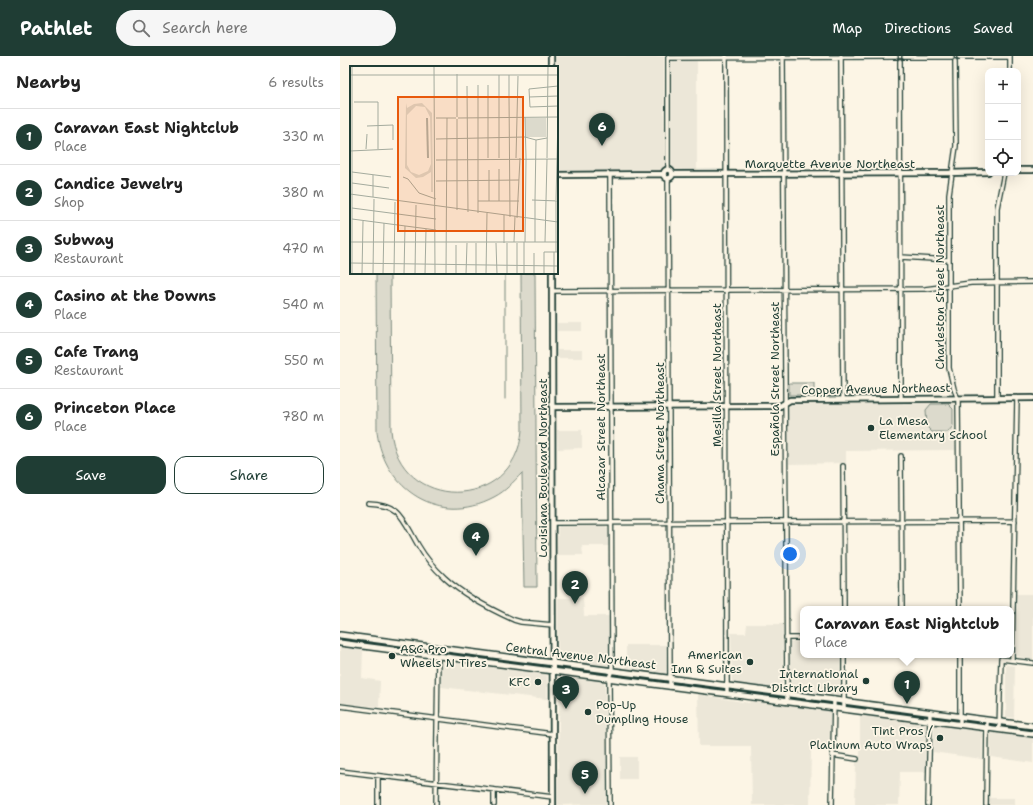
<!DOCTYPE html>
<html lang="en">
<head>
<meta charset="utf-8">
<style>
	body { margin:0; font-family:"Shantell Sans",sans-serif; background:#f6f6f6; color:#222 }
	.controls { position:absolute; right:12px; top:12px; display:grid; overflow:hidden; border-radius:8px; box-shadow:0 4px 16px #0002 }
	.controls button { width:36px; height:36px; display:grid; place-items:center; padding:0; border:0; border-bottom:1px solid #e0e0e0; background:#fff; color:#222; font:20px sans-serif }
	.you { position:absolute; left:450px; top:498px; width:14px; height:14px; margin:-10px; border:3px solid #fff; border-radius:50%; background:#1a73e8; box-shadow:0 0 0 6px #1a73e833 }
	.badge { display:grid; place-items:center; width:26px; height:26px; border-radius:50%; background:#1f3d34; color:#fff; font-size:13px; font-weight:700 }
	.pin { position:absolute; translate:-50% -33px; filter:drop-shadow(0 1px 2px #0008) }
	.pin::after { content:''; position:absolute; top:21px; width:14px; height:12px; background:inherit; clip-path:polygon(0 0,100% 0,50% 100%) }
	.popup { position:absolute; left:460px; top:550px; width:214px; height:52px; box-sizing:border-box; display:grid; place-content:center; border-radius:8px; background:#fff; filter:drop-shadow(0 1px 3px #0005); font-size:13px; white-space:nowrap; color:#767676 }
	.popup b { font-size:15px; color:#222 }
	.popup::after { content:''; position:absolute; left:50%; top:100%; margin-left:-8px; border:8px solid transparent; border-top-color:#fff }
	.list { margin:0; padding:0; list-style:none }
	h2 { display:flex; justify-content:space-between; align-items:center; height:52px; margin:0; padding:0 16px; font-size:17px }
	h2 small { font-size:13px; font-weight:400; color:#767676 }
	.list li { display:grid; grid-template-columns:26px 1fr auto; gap:12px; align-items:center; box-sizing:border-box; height:56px; padding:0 16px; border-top:1px solid #e0e0e0 }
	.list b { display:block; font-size:15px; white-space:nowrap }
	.list p { margin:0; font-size:13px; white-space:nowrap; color:#767676 }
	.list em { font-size:13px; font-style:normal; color:#767676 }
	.actions { display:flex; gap:8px; padding:12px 16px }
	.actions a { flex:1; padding:9px 0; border:1px solid #1f3d34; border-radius:12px; text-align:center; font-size:14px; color:#1f3d34 }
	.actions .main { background:#1f3d34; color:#fff }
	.icon { flex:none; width:22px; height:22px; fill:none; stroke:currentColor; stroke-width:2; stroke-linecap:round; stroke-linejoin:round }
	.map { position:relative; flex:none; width:693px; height:749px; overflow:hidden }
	header { display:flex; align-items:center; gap:24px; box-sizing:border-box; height:56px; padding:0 20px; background:#1f3d34; color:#fff }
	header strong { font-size:19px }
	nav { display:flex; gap:22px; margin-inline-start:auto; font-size:14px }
	.search { width:280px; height:36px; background:#f6f6f6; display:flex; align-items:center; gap:10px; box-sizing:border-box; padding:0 14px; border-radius:22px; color:#767676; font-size:15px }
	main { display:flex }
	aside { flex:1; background:#fff }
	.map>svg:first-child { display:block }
	.built { fill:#ece7d8 }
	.green { fill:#dcdacc; stroke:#7e8c80 }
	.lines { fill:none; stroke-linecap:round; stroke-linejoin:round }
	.stream { stroke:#758479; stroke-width:1 }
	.street-casing { stroke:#1f3d34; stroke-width:6 }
	.secondary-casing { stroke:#1f3d34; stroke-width:8 }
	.primary-casing { stroke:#1f3d34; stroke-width:8 }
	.street { stroke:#fcf5e5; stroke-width:3.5 }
	.secondary { stroke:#fcf5e5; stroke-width:4.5 }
	.primary { stroke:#fcf5e5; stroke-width:5 }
	.poi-dot { fill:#1f3d34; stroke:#fcf5e5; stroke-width:1.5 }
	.labels { text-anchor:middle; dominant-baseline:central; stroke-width:3.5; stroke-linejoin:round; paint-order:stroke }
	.street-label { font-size:12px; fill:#1f3d34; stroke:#fcf5e5 }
	.poi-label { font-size:12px; fill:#1f3d34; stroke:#fcf5e5; text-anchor:end }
	.inset-river { fill:none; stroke:#aeb3a7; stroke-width:2 }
	.inset-road { fill:none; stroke:#a4ab9e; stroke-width:1 }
	.view { fill:#e8590c; fill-opacity:0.15; stroke:#e8590c; stroke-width:2 }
	.inset-edge { fill:none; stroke:#1f3d34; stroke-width:2 }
</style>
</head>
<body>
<header>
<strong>Pathlet</strong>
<div class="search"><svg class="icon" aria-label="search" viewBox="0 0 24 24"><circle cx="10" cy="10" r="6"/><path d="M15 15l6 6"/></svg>Search here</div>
<nav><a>Map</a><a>Directions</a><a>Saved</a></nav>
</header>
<main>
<aside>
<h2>Nearby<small>6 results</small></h2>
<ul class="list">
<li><span class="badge">1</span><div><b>Caravan East Nightclub</b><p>Place</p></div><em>330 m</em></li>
<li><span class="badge">2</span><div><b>Candice Jewelry</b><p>Shop</p></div><em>380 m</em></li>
<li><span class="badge">3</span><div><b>Subway</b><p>Restaurant</p></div><em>470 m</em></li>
<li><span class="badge">4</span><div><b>Casino at the Downs</b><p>Place</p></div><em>540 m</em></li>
<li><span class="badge">5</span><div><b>Cafe Trang</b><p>Restaurant</p></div><em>550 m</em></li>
<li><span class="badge">6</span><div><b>Princeton Place</b><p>Place</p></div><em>780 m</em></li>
</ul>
<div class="actions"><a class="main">Save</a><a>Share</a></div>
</aside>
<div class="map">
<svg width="693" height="749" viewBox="0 0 693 749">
	<rect width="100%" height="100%" fill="#fcf5e5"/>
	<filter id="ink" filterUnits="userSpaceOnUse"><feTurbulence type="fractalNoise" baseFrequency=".025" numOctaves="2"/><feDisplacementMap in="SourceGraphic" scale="8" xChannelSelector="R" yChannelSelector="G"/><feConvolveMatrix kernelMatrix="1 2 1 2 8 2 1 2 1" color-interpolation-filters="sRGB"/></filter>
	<g filter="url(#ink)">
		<path class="built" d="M 215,0 L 324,0 L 325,111 L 323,115 L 217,116 L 217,11 L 215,11 Z
			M 333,5 L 357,5 L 357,116 L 335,116 L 331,114 L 331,111 L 330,7 Z
			M 217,267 L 242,267 L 242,275 L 217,275 Z
			M 217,294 L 242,294 L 242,302 L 217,302 Z
			M 452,347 L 614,347 L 615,394 L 506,395 L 506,407 L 449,408 L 448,351 Z
			M 217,374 L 242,374 L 242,392 L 218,393 Z
			M 219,470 L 265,470 L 268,472 L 269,490 L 242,490 L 243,499 L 217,499 L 218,471 Z
			M 676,538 L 693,538 L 693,604 L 675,600 Z
			M 218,542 L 243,542 L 244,560 L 269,560 L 269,607 L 268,610 L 220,605 L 218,603 Z
			M 407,568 L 443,568 L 442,633 L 392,627 L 391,577 L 406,577 Z
			M 449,586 L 463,586 L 463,599 L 501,599 L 501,640 L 499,642 L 450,634 Z
			M 286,589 L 326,589 L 327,617 L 325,618 L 286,613 Z
			M 0,590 L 23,593 L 22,622 L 40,625 L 39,651 L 0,647 Z
			M 102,604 L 165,613 L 205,618 L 207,620 L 207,643 L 101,631 L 101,606 Z
			M 666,609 L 675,610 L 674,662 L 666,661 Z
			M 223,619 L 263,625 L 265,628 L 267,748 L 217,749 L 220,623 Z
			M 358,638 L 409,647 L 410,644 L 491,655 L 490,695 L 471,693 L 470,749 L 412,749 L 411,690 L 359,690 Z
			M 520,659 L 586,668 L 586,716 L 560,716 L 559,749 L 515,749 L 516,705 L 520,705 Z
			M 594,668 L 642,675 L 642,703 L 593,696 Z
			M 650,676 L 693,682 L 693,707 L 651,701 Z
			M 280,701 L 297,701 L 297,723 L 280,723 Z
			M 648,742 L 675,742 L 675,749 L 648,749 Z"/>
		<path class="green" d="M 36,217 L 50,217 L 51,374 C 58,457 175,457 182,374 L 181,217 L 195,217 L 197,531 L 184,531 L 182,417 C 173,426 166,435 154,441 C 100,470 44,434 37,376 Z
			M 449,327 L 474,327 L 474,339 L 449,339 Z
			M 591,348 L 608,348 L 613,353 L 613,370 L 608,376 L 592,376 L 587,371 L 586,354 Z"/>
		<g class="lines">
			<path class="stream" d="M 165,217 L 165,343"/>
			<g class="street-casing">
				<path id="street" d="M 386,0 L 387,638
					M 443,0 L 447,646
					M 501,0 L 503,343
					M 670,0 L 670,15
					M 564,1 L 612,1
					M 619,1 L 670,1
					M 328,2 L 556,1
					M 560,5 L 561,343
					M 615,5 L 616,90 L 609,138 L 609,312 L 614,333 L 618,343 L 620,553
					M 328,114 L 328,1
					M 328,123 L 330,631
					M 561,201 L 609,204
					M 212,235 L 585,233 L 631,227 L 693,226
					M 657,342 L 657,152 L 664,117
					M 561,400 L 562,553
					M 503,410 L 504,553
					M 28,447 C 62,448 63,464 78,489 C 85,501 95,513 105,522 C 124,540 150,553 174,564 L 181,566 L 213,569
					M 213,467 L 675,465
					M 446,582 L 463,582
					M 672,604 L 677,342
					M 0,650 L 213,678
					M 504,653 L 504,599
					M 620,669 L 620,599
					M 659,674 L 661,603 L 693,607
					M 492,699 L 517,703
					M 0,715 L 213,741
					M 38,749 L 38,720
					M 96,749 L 98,600
					M 154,749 L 154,734
					M 270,749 L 269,622 L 272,614 L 270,119
					M 492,749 L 494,643
					M 588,749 L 590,656
					M 646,749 L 647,664"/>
			</g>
			<g class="secondary-casing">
				<path id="secondary" d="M 211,0 L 211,11
					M323.5 118a4.5 4.5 0 1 1 9 0a4.5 4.5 0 1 1-9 0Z
					M 678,114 L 693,114
					M 332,118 L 608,117 L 648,116
					M 217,119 L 323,118
					M 212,217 L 213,749
					M 212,351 L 440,350 L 450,344 L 693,342"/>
			</g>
			<g class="primary-casing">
				<path id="primary" d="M 0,579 L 693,670
					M 0,587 L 693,678"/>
			</g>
			<use href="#street" class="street"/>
			<use href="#secondary" class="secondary"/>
			<use href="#primary" class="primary"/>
		</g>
	</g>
	<g class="poi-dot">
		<circle cx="531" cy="372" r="4"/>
		<circle cx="52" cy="600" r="4"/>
		<circle cx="410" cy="606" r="4"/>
		<circle cx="526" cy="625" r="4"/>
		<circle cx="198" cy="626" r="4"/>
		<circle cx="248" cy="656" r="4"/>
		<circle cx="600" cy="682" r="4"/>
	</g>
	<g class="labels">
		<g class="street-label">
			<text x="490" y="108">Marquette Avenue Northeast</text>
			<text transform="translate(600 231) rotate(-90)">Charleston Street Northeast</text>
			<text transform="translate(377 319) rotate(-90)">Mesilla Street Northeast</text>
			<text transform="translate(435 323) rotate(-90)">Española Street Northeast</text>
			<text transform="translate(536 333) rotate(-1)">Copper Avenue Northeast</text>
			<text transform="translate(261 371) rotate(-90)">Alcazar Street Northeast</text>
			<text transform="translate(320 377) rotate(-90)">Chama Street Northeast</text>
			<text transform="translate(203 412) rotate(-90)">Louisiana Boulevard Northeast</text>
			<text transform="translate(241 600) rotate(7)">Central Avenue Northeast</text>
		</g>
		<g class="poi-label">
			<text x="539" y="365" text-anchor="start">La Mesa<tspan x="539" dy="14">Elementary School</tspan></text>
			<text x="60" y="593" text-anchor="start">A&amp;C Pro<tspan x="60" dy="14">Wheels N Tires</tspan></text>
			<text x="402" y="599">American<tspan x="402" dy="14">Inn &amp; Suites</tspan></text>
			<text x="518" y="618">International<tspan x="518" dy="14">District Library</tspan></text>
			<text x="190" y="626">KFC</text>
			<text x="256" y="649" text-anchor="start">Pop-Up<tspan x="256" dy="14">Dumpling House</tspan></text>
			<text x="592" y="675">Tint Pros /<tspan x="592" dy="14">Platinum Auto Wraps</tspan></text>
		</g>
	</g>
	<g transform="translate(10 10)">
		<rect width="208" height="208" fill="#fcf5e5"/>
		<path d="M 56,37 L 57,42 L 64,38 L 72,37 L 82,47 L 83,126 L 81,126 L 81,106 L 73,111 L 66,112 L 55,102 ZM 66,40 L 75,41 L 80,51 L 81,98 L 78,105 L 69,109 L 61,106 L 57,99 L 57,49 ZM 175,52 L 196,52 L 196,71 L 176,71 Z" fill="#dcdacc" fill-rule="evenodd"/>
		<path class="inset-river" d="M 77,52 L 78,92"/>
		<path class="inset-road" d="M 2,0 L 2,208M 84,0 L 85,208M 107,8 L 107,51M 0,9 L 208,9M 149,9 L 149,30M 159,9 L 159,30M 128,19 L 128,147M 138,19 L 138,92M 117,20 L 118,146M 208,20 L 179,23 L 180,41 L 208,40M 107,31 L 148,31M 149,31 L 149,92M 159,31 L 160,151M 179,31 L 208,30M 4,36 L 28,36 L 28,83M 175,51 L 176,92M 86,52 L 106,52M 108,52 L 208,51M 107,53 L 107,144M 17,60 L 43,59 L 43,74M 86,73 L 175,71 L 186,74M 16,83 L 17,68M 0,85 L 43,83M 166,92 L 168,10M 197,92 L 198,0M 86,94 L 208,93M 149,103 L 149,135M 139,104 L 139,135M 2,106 L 41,111M 53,111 L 58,113 L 69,127 L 86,133M 86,115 L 169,114M 2,117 L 39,122M 0,128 L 208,156M 23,131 L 23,109M 182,134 L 208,135M 185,134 L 186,74 L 197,72M 206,134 L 208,51M 128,135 L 169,135M 2,142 L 86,153M 167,152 L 170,92M 2,153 L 86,164M 0,176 L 208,176M 164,176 L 165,150M 175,176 L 176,92M 185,176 L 185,134M 195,176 L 197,93M 126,177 L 126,208M 146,177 L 147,208M 154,177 L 154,149M 167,177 L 167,208M 206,186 L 206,135M 0,197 L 208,200M 12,208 L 13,155M 23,208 L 24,133M 33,208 L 34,157M 44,208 L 45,136M 54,208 L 55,160M 65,208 L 66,139M 75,208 L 76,163M 96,208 L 97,52M 106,208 L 106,179M 116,208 L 117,177M 136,208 L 137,147M 157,208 L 157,177M 174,208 L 174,176M 184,208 L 184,187M 194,208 L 194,186 L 208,186M 204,208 L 204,186"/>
		<path class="view" d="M 48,31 L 173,31 L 173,165 L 48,165 Z"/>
		<rect width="208" height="208" class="inset-edge"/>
	</g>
</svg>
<div class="controls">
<button>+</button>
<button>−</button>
<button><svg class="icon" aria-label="locate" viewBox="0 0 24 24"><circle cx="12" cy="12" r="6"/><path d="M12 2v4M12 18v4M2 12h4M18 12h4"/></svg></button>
</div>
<div class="you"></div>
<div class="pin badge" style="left:567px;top:648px">1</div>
<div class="popup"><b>Caravan East Nightclub</b>Place</div>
<div class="pin badge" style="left:235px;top:548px">2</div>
<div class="pin badge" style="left:226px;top:653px">3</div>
<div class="pin badge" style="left:136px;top:500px">4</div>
<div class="pin badge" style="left:245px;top:738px">5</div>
<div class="pin badge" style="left:262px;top:90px">6</div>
</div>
</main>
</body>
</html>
